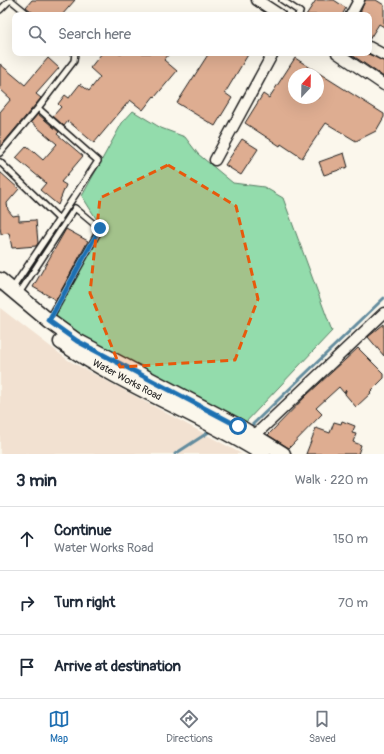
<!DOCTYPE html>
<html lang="en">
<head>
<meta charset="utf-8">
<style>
	body { margin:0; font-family:Pangolin,sans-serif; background:#f2f2f3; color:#1f2937 }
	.compass { position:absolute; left:288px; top:68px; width:36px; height:36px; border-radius:50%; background:#fff; box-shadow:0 4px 16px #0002; rotate:22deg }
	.stop { position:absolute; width:12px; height:12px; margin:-9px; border:3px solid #1f6fb2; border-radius:50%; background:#fff }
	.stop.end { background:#1f6fb2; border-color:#fff; box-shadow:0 1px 4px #0008 }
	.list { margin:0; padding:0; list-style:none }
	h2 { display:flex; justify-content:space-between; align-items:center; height:52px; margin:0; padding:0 16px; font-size:17px }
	h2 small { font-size:13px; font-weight:400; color:#747a83 }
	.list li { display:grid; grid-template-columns:26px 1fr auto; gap:12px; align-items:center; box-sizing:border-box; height:64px; padding:0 16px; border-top:1px solid #e0e1e3 }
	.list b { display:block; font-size:15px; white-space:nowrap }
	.list p { margin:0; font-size:13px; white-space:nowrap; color:#747a83 }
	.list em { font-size:13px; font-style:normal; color:#747a83 }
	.icon { flex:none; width:22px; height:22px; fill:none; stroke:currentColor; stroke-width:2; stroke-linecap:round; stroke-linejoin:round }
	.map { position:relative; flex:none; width:384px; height:454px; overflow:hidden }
	.search { position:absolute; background:#fff; box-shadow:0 4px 16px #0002; left:12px; right:12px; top:12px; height:44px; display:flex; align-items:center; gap:10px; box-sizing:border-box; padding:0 14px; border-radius:8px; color:#747a83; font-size:15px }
	.sheet { height:244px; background:#fff }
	nav { display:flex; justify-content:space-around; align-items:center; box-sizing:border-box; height:56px; border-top:1px solid #e0e1e3; background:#fff; font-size:11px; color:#747a83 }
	nav a { display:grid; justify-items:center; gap:2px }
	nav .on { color:#1f6fb2 }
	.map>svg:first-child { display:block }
	.built { fill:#f2e1d1 }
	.green { fill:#93dcac; stroke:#587c64 }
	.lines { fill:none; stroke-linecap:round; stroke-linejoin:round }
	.stream { stroke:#638c9e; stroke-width:3 }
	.building { fill:#dead91; stroke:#1c1c1c; fill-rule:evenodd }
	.lane-casing { stroke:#1c1c1c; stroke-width:8 }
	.street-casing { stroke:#1c1c1c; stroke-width:13 }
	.secondary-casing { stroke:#1c1c1c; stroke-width:17 }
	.lane { stroke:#fbf7ec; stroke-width:5 }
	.street { stroke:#fbf7ec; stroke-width:10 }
	.secondary { stroke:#fbf7ec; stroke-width:14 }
	.route { stroke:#1f6fb2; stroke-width:5 }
	.marked { fill:#e8590c; fill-opacity:0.2; stroke:#e8590c; stroke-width:3; stroke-dasharray:8 5; stroke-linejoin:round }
	.labels { text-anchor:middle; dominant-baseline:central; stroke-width:3.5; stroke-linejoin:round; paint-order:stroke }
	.street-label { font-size:10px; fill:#1c1c1c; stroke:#fbf7ec }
</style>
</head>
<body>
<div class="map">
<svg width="384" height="454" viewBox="0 0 384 454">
	<rect width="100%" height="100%" fill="#fbf7ec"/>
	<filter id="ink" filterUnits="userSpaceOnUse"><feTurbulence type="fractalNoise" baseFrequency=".025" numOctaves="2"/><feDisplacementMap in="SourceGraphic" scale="8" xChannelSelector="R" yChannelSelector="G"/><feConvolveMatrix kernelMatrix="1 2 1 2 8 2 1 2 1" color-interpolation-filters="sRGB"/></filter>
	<g filter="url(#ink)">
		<path class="built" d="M 0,308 L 68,360 L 242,454 L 0,454 Z"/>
		<path class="green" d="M 133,111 L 161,128 L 185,137 L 198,154 L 233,183 L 264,187 L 283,198 L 332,331 L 244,424 L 52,319 L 102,228 L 82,196 L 122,123 Z"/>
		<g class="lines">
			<path class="stream" d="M 249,428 L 384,298
				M 175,454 L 212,430"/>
		</g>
		<path class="building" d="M 32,0 L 75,0 L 62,15 L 36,15 L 26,7 Z
			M 316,0 L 334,0 L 346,8 L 342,15 L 306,15 Z
			M 365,0 L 376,0 L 384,5 L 384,27 L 379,24 L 369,40 L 369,15 L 364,15 L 360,13 Z
			M 102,53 L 170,53 L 164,60 L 177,71 L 155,97 L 154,96 L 143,110 L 130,100 L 94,143 L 68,121 L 64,126 L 53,116 L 61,107 L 58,104 L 65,95 L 69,98 L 80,84 L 89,91 L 100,77 L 90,68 Z
			M 209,53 L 249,53 L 225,93 L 232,98 L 215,126 L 177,103 Z
			M 349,53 L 366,53 L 384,61 L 384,77 Z
			M 48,58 L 59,68 L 36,94 L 41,98 L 0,147 L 0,112 L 11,99 L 0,89 L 0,64 L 25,85 Z
			M 295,58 L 341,87 L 384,114 L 384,117 L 376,131 L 356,141 L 326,123 L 302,158 L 281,144 L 280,146 L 245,123 L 263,94 L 269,98 ZM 294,74 L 318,74 L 318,98 L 294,98 Z
			M 38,114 L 59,132 L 57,134 L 83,156 L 61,182 L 66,185 L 58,205 L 40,190 L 46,183 L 16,158 L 27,146 L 43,160 L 57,144 L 31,122 Z
			M 242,139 L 258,149 L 241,175 L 225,165 Z
			M 344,153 L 348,167 L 324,175 L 319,162 Z
			M 0,172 L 19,189 L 7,203 L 8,210 L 13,216 L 19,215 L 19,221 L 36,220 L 38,243 L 36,246 L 12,248 L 9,233 L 1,234 L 0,227 Z
			M 66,229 L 88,241 L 56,300 L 33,287 Z
			M 384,324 L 384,356 L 368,337 Z
			M 358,348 L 384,374 L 384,378 L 370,392 L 371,393 L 356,407 L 345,394 L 346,390 L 344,393 L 339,387 L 316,408 L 322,414 L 289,448 L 268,435 L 307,395 Z
			M 342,421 L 355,426 L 352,433 L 356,434 L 353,442 L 361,445 L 358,454 L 306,454 L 316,428 L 330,433 L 334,422 L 341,424 Z"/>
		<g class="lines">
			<g class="lane-casing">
				<path id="lane" d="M 282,0 L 300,12 L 298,15
					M 0,10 L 9,1 L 12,1 L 29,15
					M 0,153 L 38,108 L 74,61 L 75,53
					M 0,162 L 60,220
					M 12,289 L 98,161 L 38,108
					M 18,295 L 75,208 L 100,229 L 49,320"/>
			</g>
			<g class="street-casing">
				<path id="street" d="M 257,0 L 280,15
					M 351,15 L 359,0
					M 369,47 L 384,55
					M 337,53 L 384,85
					M 215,160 L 273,53
					M 254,436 L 384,313"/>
			</g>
			<g class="secondary-casing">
				<path id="secondary" d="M 0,280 L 49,321 L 77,341 L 238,426 L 283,454
					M 61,342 C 124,386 198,413 263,454"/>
			</g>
			<use href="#lane" class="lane"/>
			<use href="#street" class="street"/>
			<use href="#secondary" class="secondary"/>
		</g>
	</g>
	<g class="lines" filter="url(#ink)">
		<path class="route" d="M 100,228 L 49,321 L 77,341 L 238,426"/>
	</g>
	<path class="marked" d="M 168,165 L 236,206 L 258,299 L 235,360 L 120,367 L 90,293 L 100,198 Z"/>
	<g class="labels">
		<g class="street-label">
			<text transform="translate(127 380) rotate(28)">Water Works Road</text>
		</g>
	</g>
</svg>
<svg class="compass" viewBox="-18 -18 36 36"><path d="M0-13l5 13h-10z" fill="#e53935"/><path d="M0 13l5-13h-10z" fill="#747a83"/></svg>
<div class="stop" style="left:238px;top:426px"></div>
<div class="stop end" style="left:100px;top:228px"></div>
<div class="search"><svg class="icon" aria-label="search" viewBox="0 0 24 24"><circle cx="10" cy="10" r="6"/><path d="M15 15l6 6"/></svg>Search here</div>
</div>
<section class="sheet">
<h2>3 min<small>Walk · 220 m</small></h2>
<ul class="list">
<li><svg class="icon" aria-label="ahead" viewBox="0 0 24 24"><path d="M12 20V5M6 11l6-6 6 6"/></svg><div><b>Continue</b><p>Water Works Road</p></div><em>150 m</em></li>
<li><svg class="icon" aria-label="right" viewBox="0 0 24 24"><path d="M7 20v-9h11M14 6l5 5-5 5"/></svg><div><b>Turn right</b></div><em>70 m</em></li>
<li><svg class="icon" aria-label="arrive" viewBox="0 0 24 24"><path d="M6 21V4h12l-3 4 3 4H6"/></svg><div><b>Arrive at destination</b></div></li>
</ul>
</section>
<nav>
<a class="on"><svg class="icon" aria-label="map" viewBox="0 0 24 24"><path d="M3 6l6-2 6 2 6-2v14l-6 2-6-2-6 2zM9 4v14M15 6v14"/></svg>Map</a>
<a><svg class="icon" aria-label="directions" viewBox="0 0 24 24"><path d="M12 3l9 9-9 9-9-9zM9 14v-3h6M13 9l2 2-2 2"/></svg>Directions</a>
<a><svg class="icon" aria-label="saved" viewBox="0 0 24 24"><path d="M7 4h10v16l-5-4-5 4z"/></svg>Saved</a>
</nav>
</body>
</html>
